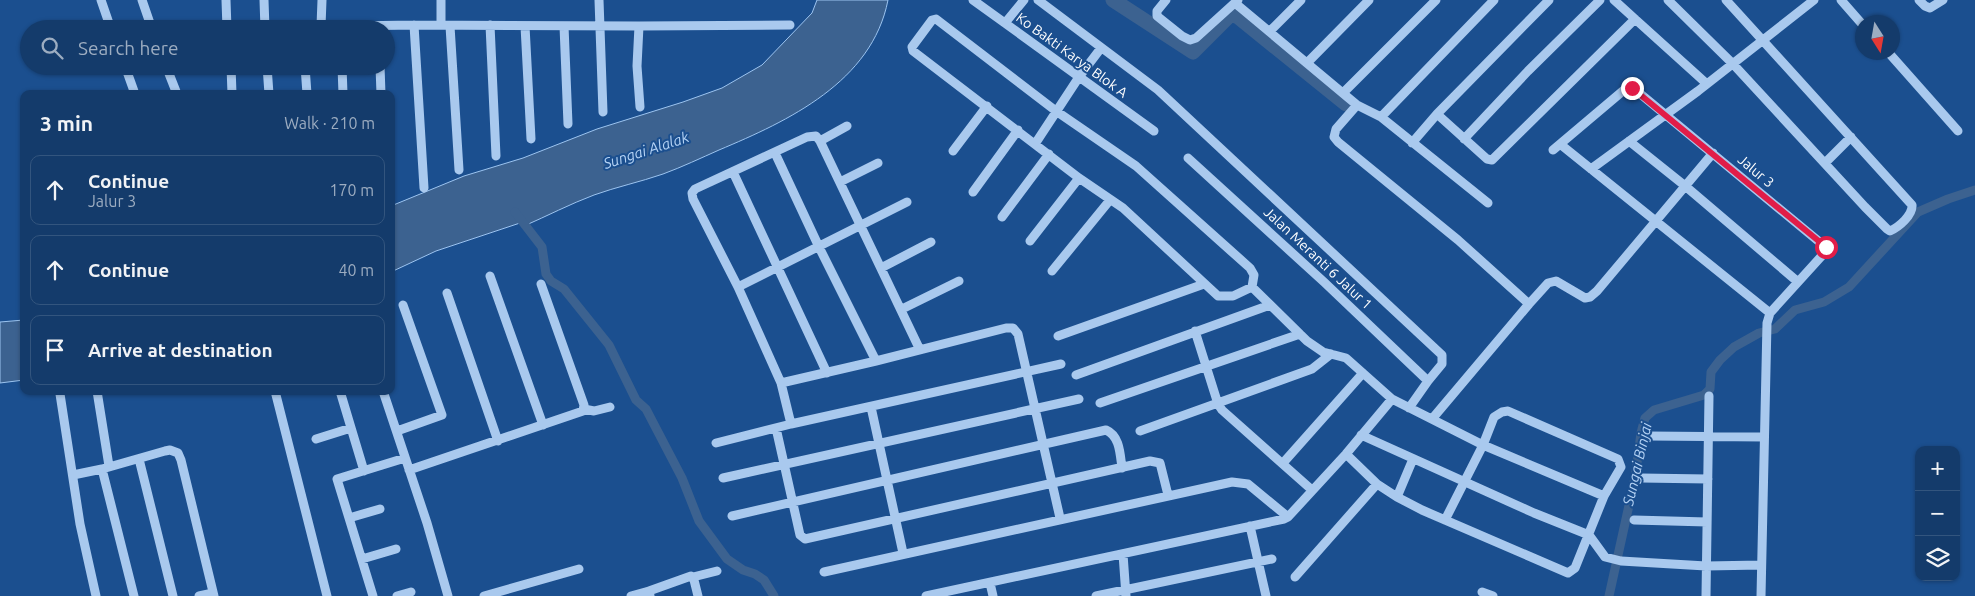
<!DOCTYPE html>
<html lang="en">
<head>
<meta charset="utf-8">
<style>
	body { margin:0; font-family:Ubuntu,sans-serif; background:#1d4271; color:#f1f3f6 }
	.controls { position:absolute; right:15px; bottom:15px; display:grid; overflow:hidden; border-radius:10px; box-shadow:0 1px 4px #0004 }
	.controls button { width:45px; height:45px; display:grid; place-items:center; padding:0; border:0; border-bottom:1px solid #33557e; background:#143b6b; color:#f1f3f6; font:25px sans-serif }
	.compass { position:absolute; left:1855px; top:15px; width:45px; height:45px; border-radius:50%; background:#143b6b; box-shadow:0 1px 4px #0004; rotate:169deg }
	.stop { position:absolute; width:15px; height:15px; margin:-11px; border:4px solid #e11d48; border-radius:50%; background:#fff }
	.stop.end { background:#e11d48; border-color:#fff; box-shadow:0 1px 5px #0008 }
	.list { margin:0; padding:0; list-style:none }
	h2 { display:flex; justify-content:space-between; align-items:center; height:65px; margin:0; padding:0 20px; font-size:21px }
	h2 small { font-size:16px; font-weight:400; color:#9dadc1 }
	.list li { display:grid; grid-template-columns:32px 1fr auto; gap:15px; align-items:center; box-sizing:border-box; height:70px; margin:0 10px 10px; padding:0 10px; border:1px solid #33557e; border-radius:10px }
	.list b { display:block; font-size:19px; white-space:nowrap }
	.list p { margin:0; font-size:16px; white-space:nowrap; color:#9dadc1 }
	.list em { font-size:16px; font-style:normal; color:#9dadc1 }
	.icon { flex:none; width:28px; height:28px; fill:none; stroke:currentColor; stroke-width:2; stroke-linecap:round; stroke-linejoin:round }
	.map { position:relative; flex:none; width:1975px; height:596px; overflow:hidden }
	.search { position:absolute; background:#143b6b; box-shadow:0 1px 4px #0004; left:20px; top:20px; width:375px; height:55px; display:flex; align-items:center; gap:12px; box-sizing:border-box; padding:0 18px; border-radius:28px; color:#9dadc1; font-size:19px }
	.panel { position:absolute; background:#143b6b; box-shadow:0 1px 4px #0004; left:20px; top:90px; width:375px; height:305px; border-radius:10px }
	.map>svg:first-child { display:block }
	.water { fill:#3c6290; stroke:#9cc4f0 }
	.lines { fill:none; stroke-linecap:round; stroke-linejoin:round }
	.canal { stroke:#3c6290; stroke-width:9 }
	.river { stroke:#3c6290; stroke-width:15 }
	.minor { stroke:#a9c9ee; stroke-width:9 }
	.route { stroke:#e11d48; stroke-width:6 }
	.labels { text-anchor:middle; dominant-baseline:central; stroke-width:4; stroke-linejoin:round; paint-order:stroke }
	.street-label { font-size:14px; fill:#fff; stroke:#1b4f8f }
	.water-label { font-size:15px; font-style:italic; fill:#b5d3f5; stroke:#1b4f8f }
</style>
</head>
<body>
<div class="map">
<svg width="1975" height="596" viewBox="0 0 1975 596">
	<rect width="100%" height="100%" fill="#1b4f8f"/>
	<path class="water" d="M 817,0 L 888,0 C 872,82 788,121 719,150 C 701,158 682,167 663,174 C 640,182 616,187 594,195 C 570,204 547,216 524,226 L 526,221 L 436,251 L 391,272 L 391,206 L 464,176 L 523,158 L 597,129 L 683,102 L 722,88 L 762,65 L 812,13 Z
		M 24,320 L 24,380 L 0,383 L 0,322 Z"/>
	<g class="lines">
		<path class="canal" d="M 515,212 L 542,247 L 546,274 L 551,281 L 564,289 L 609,345 L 636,400 L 646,409 L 682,478 L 699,521 L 727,559 L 743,570 L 755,574 L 764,580 L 774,596
			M 1609,596 L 1635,478 L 1641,433 L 1645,418 L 1654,410 L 1704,395 L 1710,389 L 1711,372 L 1720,360 L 1734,347 L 1759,333 L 1775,329 L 1795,310 L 1824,302 L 1849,287 L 1918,212 L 1948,199 L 1975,190"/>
		<path class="river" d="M 1113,0 L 1193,52 L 1228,17 L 1231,15 L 1237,16 L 1346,104"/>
		<path class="minor" d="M 101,0 L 111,29
			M 142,0 L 152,29
			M 226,0 L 227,29
			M 264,0 L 265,29
			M 599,0 L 603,112
			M 973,0 L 1154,131
			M 1038,0 L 1158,90 L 1442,355 L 1442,364 L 1428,381 L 1409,408
			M 1166,0 L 1157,11 L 1157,16 L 1182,36 L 1190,40 L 1196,38 L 1238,0
			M 1668,0 L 1733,64 L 1865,207 L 1887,229 L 1890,231 C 1899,227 1913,215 1912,205 L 1726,0
			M 1841,0 L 1862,24
			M 1919,0 L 1925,6 L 1930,8 L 1943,0
			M 1235,3 L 1357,105
			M 1635,19 L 1707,84
			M 1005,23 L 1024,0
			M 414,25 L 424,188
			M 441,25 L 441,0
			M 490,25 L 496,156
			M 321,26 L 322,0
			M 450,26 L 459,170
			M 525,26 L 531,139
			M 564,26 L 568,124
			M 639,26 L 637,66 L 640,107
			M 153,29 L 414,25 L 639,26 L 790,25
			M 1270,31 L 1301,0
			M 1888,52 L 1958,131
			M 1308,62 L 1369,0
			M 125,66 L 135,94
			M 166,66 L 177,94
			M 231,66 L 232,94
			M 267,66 L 269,94
			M 305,66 L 307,94
			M 342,66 L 343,94
			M 380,66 L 381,94
			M 166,67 L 187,66
			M 1344,92 L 1436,0
			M 1437,114 L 1487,159 L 1492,160 L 1635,19 L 1614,0
			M 1381,117 L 1357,105 L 1336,129 L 1334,137 L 1338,142 L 1458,240 L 1529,304 L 1432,419
			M 1464,139 L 1528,71 L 1600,0
			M 820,141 L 847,126
			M 1629,141 L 1684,185 L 1798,282
			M 1412,143 L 1437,114 L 1549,0
			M 1035,144 L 1079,77 L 1101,48
			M 1560,144 L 1770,313
			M 1553,150 L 1624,90 L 1632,87 L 1828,249 L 1770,313 L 1767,323 L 1761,596
			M 953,151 L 987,106
			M 775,153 L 819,247 L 876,361
			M 1188,158 L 1324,282 L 1428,381
			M 1825,163 L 1851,137
			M 1591,169 L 1698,91 L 1814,0
			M 733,172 L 827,373
			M 840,182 L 878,163
			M 973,192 L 1018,130
			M 1488,203 L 1381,117 L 1494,0
			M 1002,217 L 1049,154
			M 1030,241 L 1079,178
			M 881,268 L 931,242
			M 1052,271 L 1110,200
			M 490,276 L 543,425
			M 738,287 L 907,202
			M 1252,287 L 1233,296 L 1218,296 L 1123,208 L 1079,178 L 913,51 L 912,47 L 932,20 L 936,19 L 1056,111 L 1136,166 L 1250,268 L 1254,275 L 1252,287 L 1307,341 L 1323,352 L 1346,358 L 1392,399 L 1483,445 L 1604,496
			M 447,293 L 498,441
			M 1529,304 L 1548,283 L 1556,281 L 1585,298 L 1590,297 L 1597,291 L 1713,153
			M 902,309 L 959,281
			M 1195,331 L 1218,404 L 1222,410 L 1312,490
			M 1058,336 L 1204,284
			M 1076,375 L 1270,305
			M 781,383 L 876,361 L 1006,328 L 1013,328 L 1018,334 L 1060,518
			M 97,391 L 109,466
			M 275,391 L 327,596
			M 340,391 L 364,471
			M 383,391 L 427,523 L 448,596
			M 60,394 L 80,524 L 96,596
			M 1100,403 L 1300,334
			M 871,407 L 903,553
			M 584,409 L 594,411 L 610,407
			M 791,424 L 781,383 L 738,287 L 693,199 L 692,193 L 695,189 L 807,137 L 816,136 L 820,141 L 920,350
			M 776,428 L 800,535 L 805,539 L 1150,461 L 1160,463 L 1168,495
			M 397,431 L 442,415 L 403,305
			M 1140,431 L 1312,369 L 1331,354
			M 1361,435 L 1534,513 L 1589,535 L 1605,557 L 1621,561 L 1706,566 L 1761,565
			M 1648,436 L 1764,437
			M 316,439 L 351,428
			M 716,443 L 791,424 L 1061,364
			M 1346,454 L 1377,484 L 1397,497 L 1422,510 L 1568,573 L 1575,568 L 1604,496 L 1621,467 L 1618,459 L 1508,411 L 1502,412 L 1494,417 L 1483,445 L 1445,520
			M 139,459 L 173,596
			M 1283,463 L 1363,373
			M 102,469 L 165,451 L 170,450 L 178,453 L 181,460 L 214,596
			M 409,470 L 583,411 L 584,405 L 541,284
			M 73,475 L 102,469 L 134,596
			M 723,478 L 1079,399
			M 1641,478 L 1708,479
			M 1397,497 L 1413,459
			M 732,516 L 1106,430 C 1120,436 1120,454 1122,468
			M 349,518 L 380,509
			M 1634,520 L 1707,522
			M 1250,526 L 1266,596
			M 1123,554 L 1126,596
			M 362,559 L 396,549
			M 824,572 L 1232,482 L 1248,484 L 1288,517
			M 693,577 L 717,571
			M 1295,577 L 1377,484
			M 990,583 L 993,596
			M 649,591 L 691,576 L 694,580 L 698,596
			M 1482,592 L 1493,596
			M 199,596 L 213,593
			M 373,596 L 337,479 L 405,458
			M 397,596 L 411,592
			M 484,596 L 579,569
			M 631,596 L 649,591 L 650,596
			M 926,596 L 1284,519 L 1288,517 L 1346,454 L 1392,399
			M 1096,596 L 1272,559
			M 1706,596 L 1709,396"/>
	</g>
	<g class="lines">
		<path class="route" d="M 1632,88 L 1826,247"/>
	</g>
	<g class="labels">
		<g class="street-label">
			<text transform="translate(1072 55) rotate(36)">Ko Bakti Karya Blok A</text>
			<text transform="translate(1756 171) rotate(40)">Jalur 3</text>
			<text transform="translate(1318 258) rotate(43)">Jalan Meranti 6 Jalur 1</text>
		</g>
		<g class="water-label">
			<text transform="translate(646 150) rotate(-18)">Sungai Alalak</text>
			<text transform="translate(1637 464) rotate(-77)">Sungai Binjai</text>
		</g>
	</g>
</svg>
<div class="controls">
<button>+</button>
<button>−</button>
<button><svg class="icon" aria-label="layers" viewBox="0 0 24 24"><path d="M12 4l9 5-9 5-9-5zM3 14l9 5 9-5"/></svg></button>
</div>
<svg class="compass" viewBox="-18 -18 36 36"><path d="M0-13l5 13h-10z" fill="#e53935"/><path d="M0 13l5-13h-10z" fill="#9dadc1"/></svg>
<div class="stop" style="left:1826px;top:247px"></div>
<div class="stop end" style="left:1632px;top:88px"></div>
<div class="search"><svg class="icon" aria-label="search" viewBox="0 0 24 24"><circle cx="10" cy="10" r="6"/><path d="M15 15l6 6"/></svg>Search here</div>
<section class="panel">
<h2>3 min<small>Walk · 210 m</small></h2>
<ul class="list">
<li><svg class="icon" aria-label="ahead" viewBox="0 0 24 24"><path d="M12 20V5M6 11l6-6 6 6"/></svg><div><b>Continue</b><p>Jalur 3</p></div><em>170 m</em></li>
<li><svg class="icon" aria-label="ahead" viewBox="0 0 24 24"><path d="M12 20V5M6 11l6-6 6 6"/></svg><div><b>Continue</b></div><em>40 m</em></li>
<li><svg class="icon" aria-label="arrive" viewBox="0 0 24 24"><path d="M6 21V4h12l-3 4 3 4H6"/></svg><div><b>Arrive at destination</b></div></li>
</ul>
</section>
</div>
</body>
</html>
